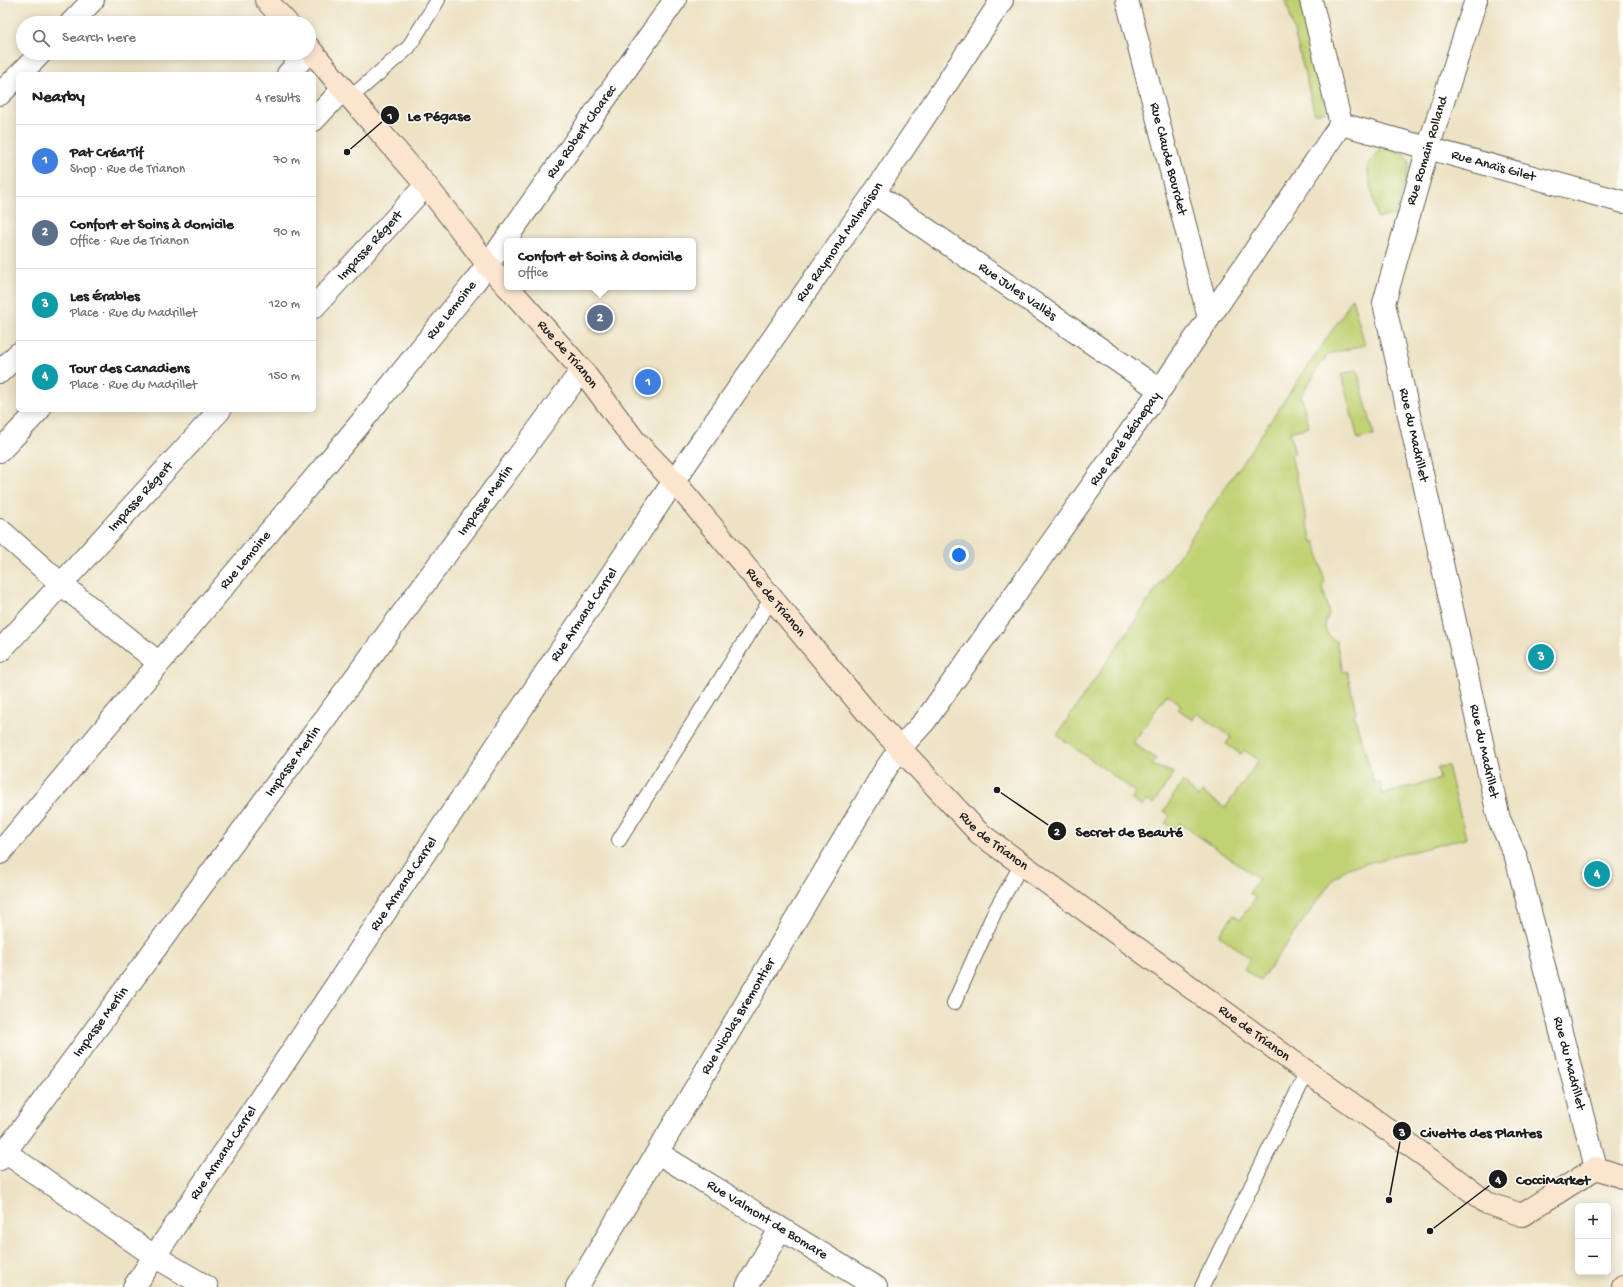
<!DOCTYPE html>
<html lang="en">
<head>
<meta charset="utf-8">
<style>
	body { margin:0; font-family:"Gochi Hand",sans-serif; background:#f6f6f6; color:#202124 }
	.controls { position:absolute; right:12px; bottom:12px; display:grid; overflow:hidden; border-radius:6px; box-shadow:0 2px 10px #0003 }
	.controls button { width:36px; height:36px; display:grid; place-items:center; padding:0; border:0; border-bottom:1px solid #e0e0e0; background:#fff; color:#202124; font:20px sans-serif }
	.you { position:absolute; left:959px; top:555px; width:14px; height:14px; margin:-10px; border:3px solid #fff; border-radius:50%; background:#1a73e8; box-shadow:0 0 0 6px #1a73e833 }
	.badge { display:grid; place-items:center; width:26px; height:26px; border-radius:50%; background:#d1495b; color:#fff; font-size:13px; font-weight:700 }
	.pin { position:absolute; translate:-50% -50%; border:2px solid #fff; box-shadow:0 1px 4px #0006 }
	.popup { position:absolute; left:504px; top:238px; width:192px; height:52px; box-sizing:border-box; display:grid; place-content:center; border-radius:6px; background:#fff; filter:drop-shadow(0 1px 3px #0005); font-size:13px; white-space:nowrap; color:#757577 }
	.popup b { font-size:15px; color:#202124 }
	.popup::after { content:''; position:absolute; left:50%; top:100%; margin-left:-8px; border:8px solid transparent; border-top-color:#fff }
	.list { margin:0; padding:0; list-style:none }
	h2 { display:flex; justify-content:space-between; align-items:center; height:52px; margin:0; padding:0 16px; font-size:17px }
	h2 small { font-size:13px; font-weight:400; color:#757577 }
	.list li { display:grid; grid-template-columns:26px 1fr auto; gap:12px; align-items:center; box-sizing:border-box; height:72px; padding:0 16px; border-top:1px solid #e0e0e0 }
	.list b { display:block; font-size:15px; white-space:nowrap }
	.list p { margin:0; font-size:13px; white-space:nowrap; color:#757577 }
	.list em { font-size:13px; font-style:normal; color:#757577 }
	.icon { flex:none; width:22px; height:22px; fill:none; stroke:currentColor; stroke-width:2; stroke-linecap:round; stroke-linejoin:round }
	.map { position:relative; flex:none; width:1623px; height:1287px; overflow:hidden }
	.search { position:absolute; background:#fff; box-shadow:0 2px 10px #0003; left:16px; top:16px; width:300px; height:44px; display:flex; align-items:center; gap:10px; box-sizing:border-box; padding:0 14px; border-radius:22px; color:#757577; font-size:15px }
	.panel { position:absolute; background:#fff; box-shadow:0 2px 10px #0003; left:16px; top:72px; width:300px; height:340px; border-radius:6px }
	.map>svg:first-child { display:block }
	.green { fill:#c1d275; stroke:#6e7748 }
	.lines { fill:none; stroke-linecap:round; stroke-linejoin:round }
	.lane-casing { stroke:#656157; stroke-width:16 }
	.street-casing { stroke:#656157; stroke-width:24 }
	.secondary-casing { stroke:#656157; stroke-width:24 }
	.lane { stroke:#fff; stroke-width:14 }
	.street { stroke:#fff; stroke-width:22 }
	.secondary { stroke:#fbe5cf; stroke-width:22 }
	.labels { text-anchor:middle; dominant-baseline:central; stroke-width:3; stroke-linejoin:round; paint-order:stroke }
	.street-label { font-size:14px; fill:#1c1c1c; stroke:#fdfcf7 }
	.leader { fill:none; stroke:#1c1c1c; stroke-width:1.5 }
	.callout-dot { fill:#1c1c1c; stroke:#fdfcf7; stroke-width:1.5 }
	.mark-label { font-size:12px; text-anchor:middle; font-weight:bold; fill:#fff }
	.callout-label { font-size:15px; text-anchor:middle; font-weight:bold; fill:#1c1c1c; stroke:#fdfcf7; stroke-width:3; stroke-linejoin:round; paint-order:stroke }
</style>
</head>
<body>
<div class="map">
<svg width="1623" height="1287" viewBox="0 0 1623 1287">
	<rect width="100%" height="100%" fill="#fdfcf7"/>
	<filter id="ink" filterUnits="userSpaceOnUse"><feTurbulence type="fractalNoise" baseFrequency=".025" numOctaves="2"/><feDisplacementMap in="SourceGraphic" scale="8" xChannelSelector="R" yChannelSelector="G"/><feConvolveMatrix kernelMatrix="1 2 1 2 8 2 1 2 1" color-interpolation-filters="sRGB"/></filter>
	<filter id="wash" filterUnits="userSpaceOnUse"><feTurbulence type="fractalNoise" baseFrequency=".012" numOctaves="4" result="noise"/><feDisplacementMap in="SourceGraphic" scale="16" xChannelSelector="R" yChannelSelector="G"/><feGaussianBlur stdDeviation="0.9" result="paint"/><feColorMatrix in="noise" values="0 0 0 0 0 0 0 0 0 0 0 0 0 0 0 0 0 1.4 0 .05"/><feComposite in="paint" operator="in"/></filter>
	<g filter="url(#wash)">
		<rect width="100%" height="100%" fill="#ede2c4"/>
		<path class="green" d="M 1286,0 L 1300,0 L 1326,111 L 1315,114 Z
			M 1381,147 L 1403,153 L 1408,159 L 1409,167 L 1395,215 L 1377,218 L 1367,167 Z
			M 1352,298 L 1365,345 L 1328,354 L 1301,395 L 1309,427 L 1290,432 L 1295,454 L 1291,455 L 1312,542 L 1315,541 L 1325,583 L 1322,584 L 1329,615 C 1322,625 1325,635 1336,641 L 1343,672 L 1347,671 L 1356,713 L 1354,714 L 1374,783 L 1380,781 L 1383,794 L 1440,779 L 1437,767 L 1448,766 L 1466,838 L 1348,868 L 1334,878 L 1260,981 L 1244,969 L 1250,958 L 1219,935 L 1234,915 L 1240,919 L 1256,898 L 1249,893 L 1259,879 L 1180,823 L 1175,830 L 1165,823 L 1170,816 L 1164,811 L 1183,781 L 1198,797 L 1202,792 L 1225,808 L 1259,760 L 1244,750 L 1241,754 L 1226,744 L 1231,737 L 1197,713 L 1193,720 L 1178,709 L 1181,705 L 1167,694 L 1133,743 L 1156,759 L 1152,765 L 1174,773 L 1153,804 L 1147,800 L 1142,807 L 1131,799 L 1136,792 L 1057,735 L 1342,316 Z
			M 1357,370 L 1374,435 L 1358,439 L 1341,374 Z"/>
	</g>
	<g filter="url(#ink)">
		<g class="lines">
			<g class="lane-casing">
				<path id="lane" d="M 350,98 L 408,48 L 438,0
					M 619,840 L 772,598
					M 954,1003 L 996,909 L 1022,864
					M 1202,1287 L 1307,1072"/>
			</g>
			<g class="street-casing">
				<g id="street">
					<path id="s1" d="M 1127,0 L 1209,318"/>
					<path d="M 1311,0 L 1341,124"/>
					<path id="s2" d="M 1476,0 L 1428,148 L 1384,303 L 1499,819 L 1516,857 L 1596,1168"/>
					<path d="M 71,23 L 93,0"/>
					<path d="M 20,74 L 41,53"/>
					<path d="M 288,74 L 308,53"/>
					<path d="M 0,94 L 18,76"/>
					<path d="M 314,120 L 343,89"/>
					<path id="s3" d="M 1341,124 L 1623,202"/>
					<path id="s4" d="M 874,193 L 1160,390"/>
					<path id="s5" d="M 314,307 L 426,185"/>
					<path d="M 0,372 L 18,354"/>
					<path d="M 0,451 L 39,410"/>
					<path d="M 0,530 L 61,584 L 159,663"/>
					<path id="s6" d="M 0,651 L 220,410"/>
					<path id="s7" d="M 0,853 L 359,425 L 473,284 L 499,249 L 675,0"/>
					<path d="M 5,1152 L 154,1256 L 207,1287"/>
					<path id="s8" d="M 658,1153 L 876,1287"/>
					<path id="s9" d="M 0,1159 L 582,370"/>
					<path id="s10" d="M 134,1287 L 674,481 L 874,193 L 1002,0"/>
					<path id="s11" d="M 577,1287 C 681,1115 782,942 885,770 L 901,747 L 925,721 L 1160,390 L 1341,124"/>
					<path d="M 747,1287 L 780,1229"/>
				</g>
			</g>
			<g class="secondary-casing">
				<g id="secondary">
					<path d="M 266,0 L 287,23"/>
					<path d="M 309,48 L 343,89 L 426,185 L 488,265 L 507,286"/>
					<path id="s12" d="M 508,287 L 582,370 L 635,441 L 674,481 L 870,716 L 979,833 L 1307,1072 L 1432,1161 L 1487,1203 L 1522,1215 L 1596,1168 L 1623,1177"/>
					<path d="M 1623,1287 L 1623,1286"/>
				</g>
			</g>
			<use href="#lane" class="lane"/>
			<use href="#street" class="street"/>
			<use href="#secondary" class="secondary"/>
		</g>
	</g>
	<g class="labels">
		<g class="street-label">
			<text stroke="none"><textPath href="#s7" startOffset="927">Rue Robert Cloarec</textPath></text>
			<text transform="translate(1428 151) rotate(-73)">Rue Romain Rolland</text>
			<text stroke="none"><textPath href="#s1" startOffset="164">Rue Claude Bourdet</textPath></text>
			<text stroke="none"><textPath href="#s3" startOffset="158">Rue Anaïs Gilet</textPath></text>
			<text stroke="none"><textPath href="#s10" startOffset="1261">Rue Raymond Malmaison</textPath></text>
			<text stroke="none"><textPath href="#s5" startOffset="83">Impasse Régert</textPath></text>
			<text stroke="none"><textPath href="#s4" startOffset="174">Rue Jules Vallès</textPath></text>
			<text stroke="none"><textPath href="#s7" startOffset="706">Rue Lemoine</textPath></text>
			<text stroke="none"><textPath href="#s12" startOffset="90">Rue de Trianon</textPath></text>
			<text stroke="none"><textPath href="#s2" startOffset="452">Rue du Madrillet</textPath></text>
			<text stroke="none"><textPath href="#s11" startOffset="1011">Rue René Béchepay</textPath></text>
			<text stroke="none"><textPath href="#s6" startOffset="209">Impasse Régert</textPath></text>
			<text stroke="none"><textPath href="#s9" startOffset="818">Impasse Merlin</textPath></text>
			<text stroke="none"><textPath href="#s7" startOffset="382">Rue Lemoine</textPath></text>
			<text stroke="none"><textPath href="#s12" startOffset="414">Rue de Trianon</textPath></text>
			<text stroke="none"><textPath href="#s10" startOffset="809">Rue Armand Carrel</textPath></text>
			<text stroke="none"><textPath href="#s2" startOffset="776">Rue du Madrillet</textPath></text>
			<text stroke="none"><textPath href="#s9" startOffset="494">Impasse Merlin</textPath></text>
			<text stroke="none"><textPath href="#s12" startOffset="738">Rue de Trianon</textPath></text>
			<text stroke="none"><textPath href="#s10" startOffset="485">Rue Armand Carrel</textPath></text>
			<text stroke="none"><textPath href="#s11" startOffset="315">Rue Nicolas Bremontier</textPath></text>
			<text stroke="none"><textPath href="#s9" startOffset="170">Impasse Merlin</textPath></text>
			<text stroke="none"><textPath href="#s12" startOffset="1062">Rue de Trianon</textPath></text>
			<text stroke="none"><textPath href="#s2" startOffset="1100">Rue du Madrillet</textPath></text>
			<text stroke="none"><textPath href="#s10" startOffset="161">Rue Armand Carrel</textPath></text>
			<text stroke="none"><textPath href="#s8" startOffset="128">Rue Valmont de Bomare</textPath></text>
		</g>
	</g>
	<path class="leader" d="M347 152L390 115M997 790L1057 831M1389 1200L1402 1131M1430 1231L1498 1179"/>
	<g class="callout-dot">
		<circle cx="347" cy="152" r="4"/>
		<circle cx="997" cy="790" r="4"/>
		<circle cx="1389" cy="1200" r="4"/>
		<circle cx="1430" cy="1231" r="4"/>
		<circle cx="390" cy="115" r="10"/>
		<circle cx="1057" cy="831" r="10"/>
		<circle cx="1402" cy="1131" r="10"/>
		<circle cx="1498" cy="1179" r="10"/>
	</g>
	<g class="mark-label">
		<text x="390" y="119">1</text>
		<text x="1057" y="835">2</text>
		<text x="1402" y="1136">3</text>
		<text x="1498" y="1183">4</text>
	</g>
	<g class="callout-label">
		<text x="439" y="120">Le Pégase</text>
		<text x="1129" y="836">Secret de Beauté</text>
		<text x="1481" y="1137">Civette des Plantes</text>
		<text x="1553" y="1184">CocciMarket</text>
	</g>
</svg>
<div class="controls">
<button>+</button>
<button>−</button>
</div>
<div class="you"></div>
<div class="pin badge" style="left:648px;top:382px;background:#3f7fe0">1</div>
<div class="pin badge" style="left:600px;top:318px;background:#5c6f8a">2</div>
<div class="popup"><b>Confort et Soins à domicile</b>Office</div>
<div class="pin badge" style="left:1541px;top:657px;background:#0f9aa8">3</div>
<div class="pin badge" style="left:1597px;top:874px;background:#0f9aa8">4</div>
<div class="search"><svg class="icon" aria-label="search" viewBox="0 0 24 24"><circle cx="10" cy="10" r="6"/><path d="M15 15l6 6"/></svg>Search here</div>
<section class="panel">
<h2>Nearby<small>4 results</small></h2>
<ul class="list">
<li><span class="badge" style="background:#3f7fe0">1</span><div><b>Pat Créa'Tif</b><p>Shop · Rue de Trianon</p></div><em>70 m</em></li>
<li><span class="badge" style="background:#5c6f8a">2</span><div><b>Confort et Soins à domicile</b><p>Office · Rue de Trianon</p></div><em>90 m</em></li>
<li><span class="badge" style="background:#0f9aa8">3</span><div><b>Les Érables</b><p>Place · Rue du Madrillet</p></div><em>120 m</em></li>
<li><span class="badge" style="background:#0f9aa8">4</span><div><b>Tour des Canadiens</b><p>Place · Rue du Madrillet</p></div><em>150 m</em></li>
</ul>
</section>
</div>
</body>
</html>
